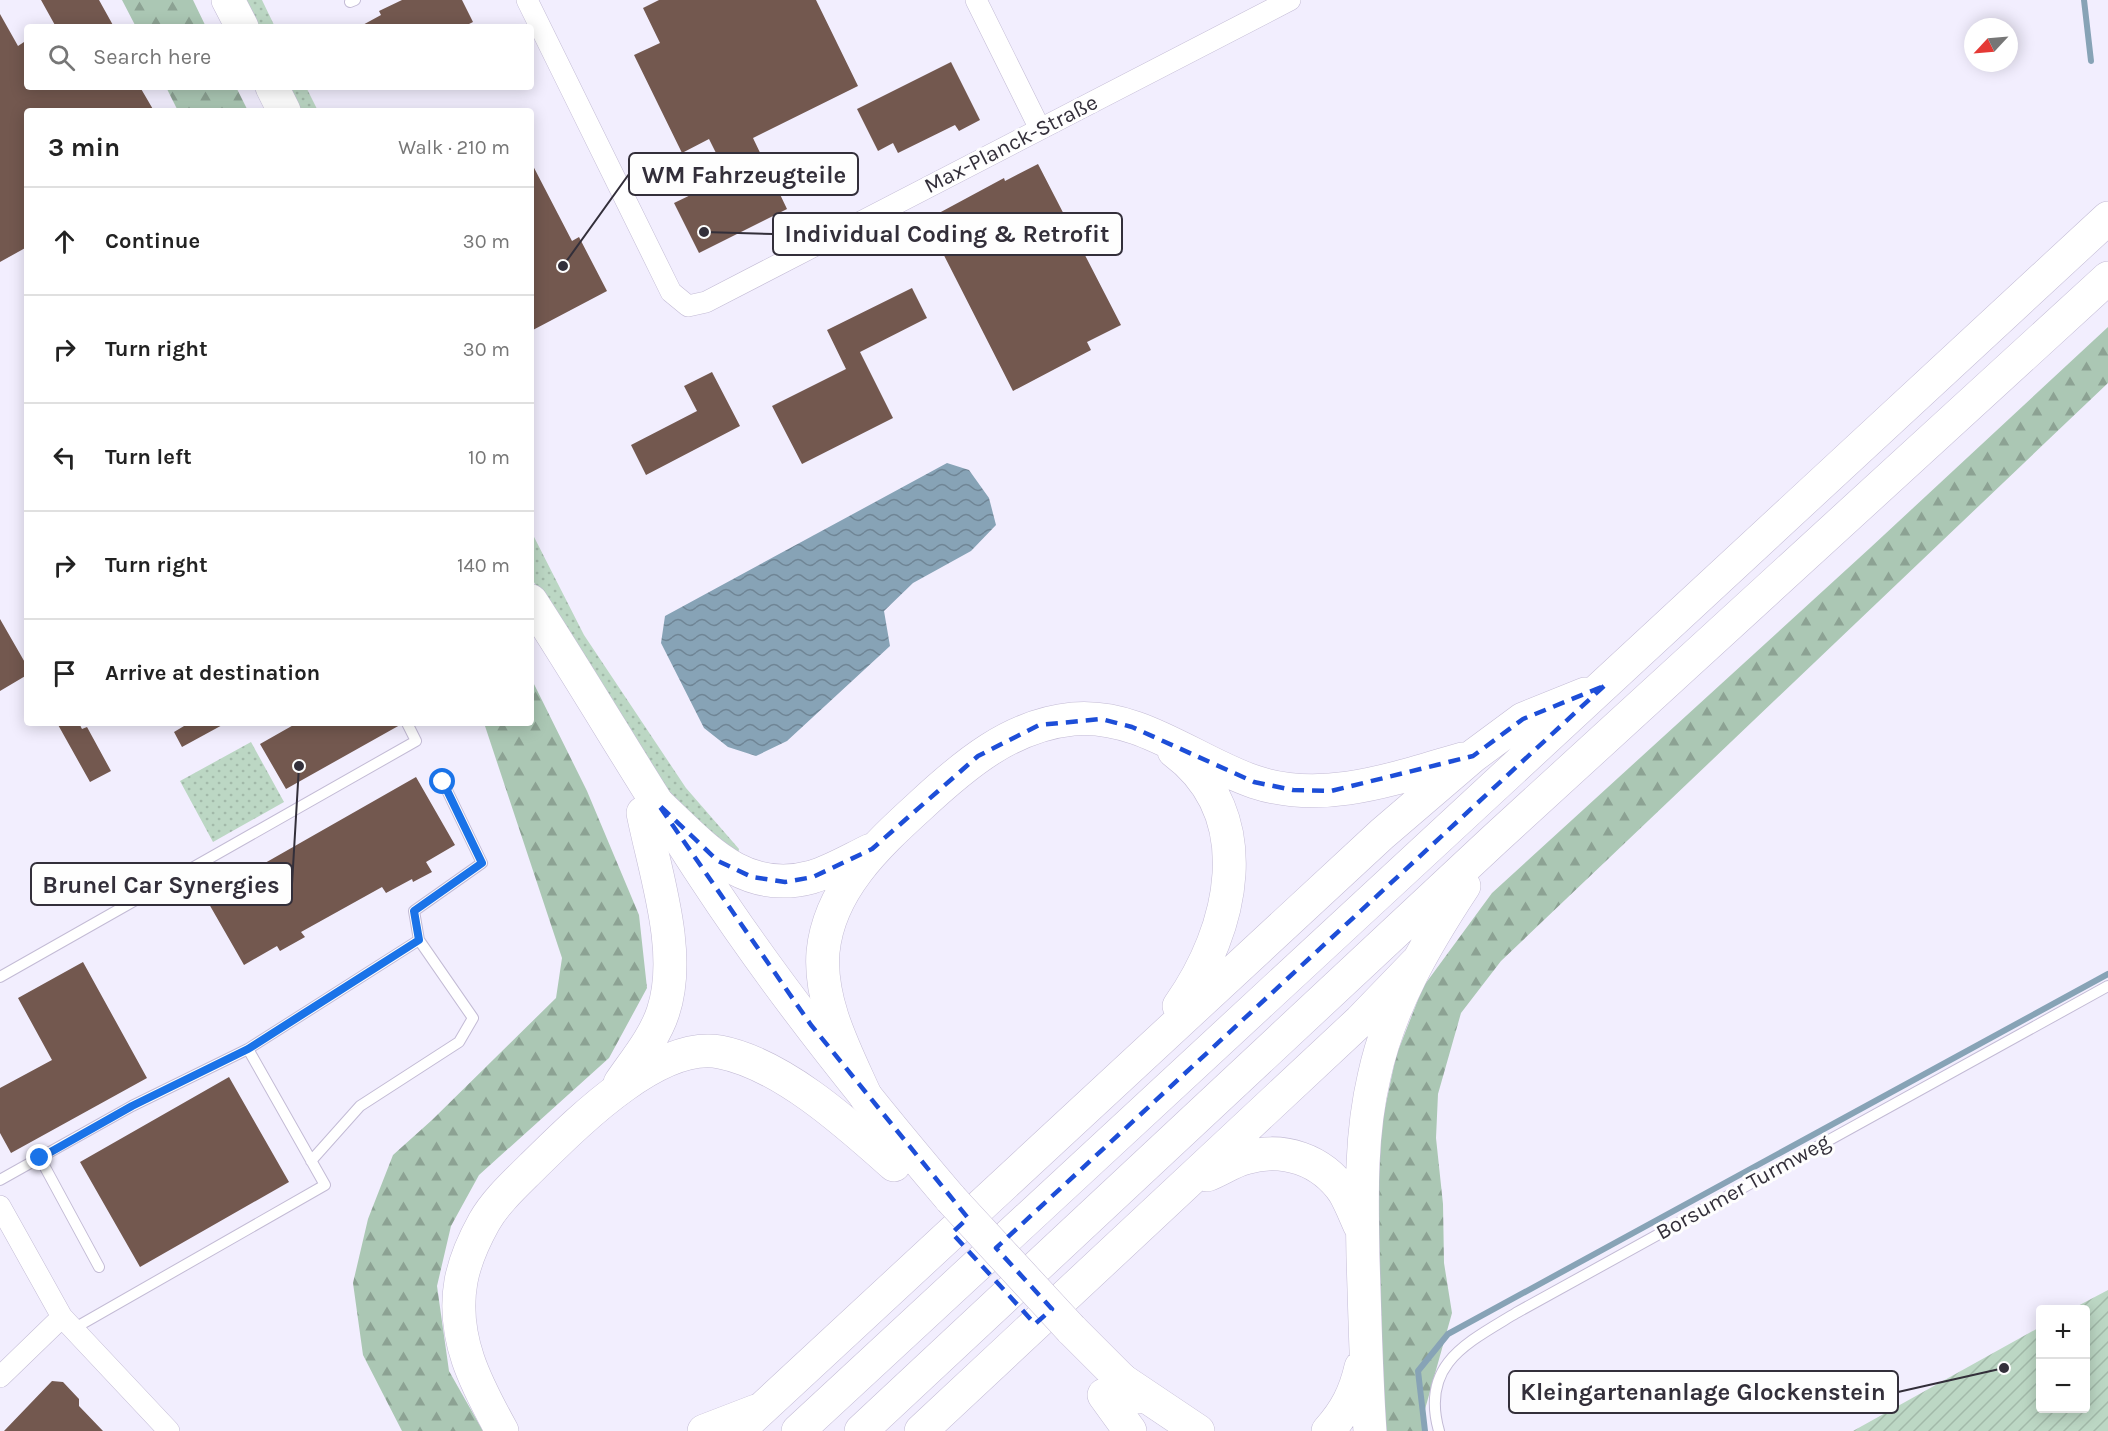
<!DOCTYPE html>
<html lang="en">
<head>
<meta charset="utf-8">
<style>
	body { margin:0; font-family:Karla,sans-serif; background:#f2f2f2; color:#222 }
	.controls { position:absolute; right:18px; bottom:18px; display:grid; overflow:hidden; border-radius:6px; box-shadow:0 3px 15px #0003 }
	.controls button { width:54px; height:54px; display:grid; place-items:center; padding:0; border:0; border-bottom:2px solid #e0e0e0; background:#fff; color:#222; font:30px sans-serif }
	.compass { position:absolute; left:1964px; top:18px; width:54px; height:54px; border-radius:50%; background:#fff; box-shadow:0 3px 15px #0003; rotate:244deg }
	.stop { position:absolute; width:18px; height:18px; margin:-14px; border:4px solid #1a73e8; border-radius:50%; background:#fff }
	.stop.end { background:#1a73e8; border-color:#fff; box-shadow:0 2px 6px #0008 }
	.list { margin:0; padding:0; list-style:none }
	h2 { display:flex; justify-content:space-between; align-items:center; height:78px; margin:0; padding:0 24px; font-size:26px }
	h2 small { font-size:20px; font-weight:400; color:#767676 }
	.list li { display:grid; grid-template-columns:39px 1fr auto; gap:18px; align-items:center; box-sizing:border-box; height:108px; padding:0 24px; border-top:2px solid #e0e0e0 }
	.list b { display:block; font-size:22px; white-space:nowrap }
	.list em { font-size:20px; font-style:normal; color:#767676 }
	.icon { flex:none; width:33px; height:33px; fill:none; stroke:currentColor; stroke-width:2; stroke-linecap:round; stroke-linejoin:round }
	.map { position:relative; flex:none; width:2108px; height:1431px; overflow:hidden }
	.search { position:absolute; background:#fff; box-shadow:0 3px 15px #0003; left:24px; top:24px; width:510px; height:66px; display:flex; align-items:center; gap:15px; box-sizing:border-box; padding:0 21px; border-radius:6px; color:#767676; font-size:22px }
	.panel { position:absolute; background:#fff; box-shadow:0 3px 15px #0003; left:24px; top:108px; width:510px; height:618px; border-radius:6px }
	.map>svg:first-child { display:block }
	.grass { fill:url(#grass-dots) }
	.forest { fill:url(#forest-firs) }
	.garden { fill:url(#garden-furrows) }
	.water { fill:url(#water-waves) }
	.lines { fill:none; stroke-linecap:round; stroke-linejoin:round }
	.stream { stroke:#87a3b6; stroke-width:6 }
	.building { fill:#73584f }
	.service-casing { stroke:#c3bbd5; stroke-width:12 }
	.minor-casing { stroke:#c3bbd5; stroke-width:22 }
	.primary-casing { stroke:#c3bbd5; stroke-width:34 }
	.motorway-casing { stroke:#c3bbd5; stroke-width:34 }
	.service { stroke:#fff; stroke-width:10 }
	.minor { stroke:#fff; stroke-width:21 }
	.primary { stroke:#fff; stroke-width:33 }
	.motorway { stroke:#fff; stroke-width:33 }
	.primary-bridge-casing { stroke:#c3bbd5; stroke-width:34; stroke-linecap:butt }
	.primary-bridge { stroke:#fff; stroke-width:33 }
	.route { stroke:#1a73e8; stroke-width:8 }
	.marked { fill:none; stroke:#1d4ed8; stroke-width:4.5; stroke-dasharray:12 8; stroke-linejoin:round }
	.labels { text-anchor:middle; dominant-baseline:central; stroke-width:6; stroke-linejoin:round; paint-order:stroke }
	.street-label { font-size:22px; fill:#332f3a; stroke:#fefefe }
	.leader { fill:none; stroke:#332f3a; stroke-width:2 }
	.callout-dot { fill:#332f3a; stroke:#fefefe; stroke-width:2 }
	.callout { fill:#fefefe; stroke:#332f3a; stroke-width:2 }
	.callout-label { font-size:24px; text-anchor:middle; font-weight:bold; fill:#332f3a }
</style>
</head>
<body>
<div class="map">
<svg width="2108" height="1431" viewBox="0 0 2108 1431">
	<defs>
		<pattern id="grass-dots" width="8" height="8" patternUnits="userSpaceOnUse" patternTransform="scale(1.5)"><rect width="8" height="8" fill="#bcd7c4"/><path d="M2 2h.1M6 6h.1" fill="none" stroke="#a2b9a9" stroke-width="1.8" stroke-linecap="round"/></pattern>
		<pattern id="forest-firs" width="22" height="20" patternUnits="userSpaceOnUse" patternTransform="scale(1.5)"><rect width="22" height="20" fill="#abc7b4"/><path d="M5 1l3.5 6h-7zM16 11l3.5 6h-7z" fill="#8ca293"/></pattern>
		<pattern id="garden-furrows" width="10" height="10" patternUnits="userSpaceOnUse" patternTransform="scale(1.5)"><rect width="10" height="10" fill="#bcd7c4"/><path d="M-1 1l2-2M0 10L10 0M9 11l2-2" fill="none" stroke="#a2b9a9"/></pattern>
		<pattern id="water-waves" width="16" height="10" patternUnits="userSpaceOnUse" patternTransform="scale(1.5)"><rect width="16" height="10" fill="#87a3b6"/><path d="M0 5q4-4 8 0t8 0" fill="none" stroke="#6f8595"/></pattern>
	</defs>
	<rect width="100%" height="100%" fill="#f2eefe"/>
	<path class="grass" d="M 240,0 L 262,0 L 275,27 L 253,27 Z
		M 283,87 L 306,87 L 318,111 L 295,111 Z
		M 531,531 L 584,635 L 686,788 L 739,849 L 737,860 L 686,817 L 570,645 L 531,577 Z
		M 251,742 L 284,802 L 213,842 L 180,781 Z"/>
	<path class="forest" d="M 122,0 L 193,0 L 206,27 L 136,27 Z
		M 166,87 L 236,87 L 248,111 L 178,111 Z
		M 2108,327 L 2108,383 L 1501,961 L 1461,1013 L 1438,1094 L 1436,1138 L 1443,1204 L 1444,1263 L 1452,1313 L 1422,1420 L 1425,1431 L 1384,1431 L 1376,1225 L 1382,1122 L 1396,1056 L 1423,987 L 1492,893 L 1870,548 Z
		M 531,678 L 587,791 L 639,915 L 647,988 L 609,1058 L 479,1175 L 451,1226 L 437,1286 L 449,1371 L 483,1431 L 402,1431 L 363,1355 L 353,1283 L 368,1219 L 393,1155 L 432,1120 L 556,998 L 562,958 L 484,723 L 531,723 Z"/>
	<path class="garden" d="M 2108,1290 L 2108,1431 L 1853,1431 L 2040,1327 L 2040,1408 L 2086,1408 L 2086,1310 L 2072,1309 Z"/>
	<path class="water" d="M 947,463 L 969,470 L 989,498 L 996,525 L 971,551 L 913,583 L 884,611 L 890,646 L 787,741 L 756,756 L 728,747 L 704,728 L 661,643 L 665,616 Z"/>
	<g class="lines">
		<path class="stream" d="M 2084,0 L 2091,61
			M 1425,1431 L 1418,1371 L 1448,1334 L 2108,974"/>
	</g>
	<path class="building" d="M 41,0 L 99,0 L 114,27 L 56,27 Z
		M 402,0 L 462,0 L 473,22 L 463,27 L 359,27 L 381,15 L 379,11 Z
		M 659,0 L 816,0 L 858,86 L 753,138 L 787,209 L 699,253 L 674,203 L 728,177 L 709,139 L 682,153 L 634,55 L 660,43 L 643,8 Z
		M 0,14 L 18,46 L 27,40 L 27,87 L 140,87 L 154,111 L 27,111 L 27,247 L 0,262 Z
		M 951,62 L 980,120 L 959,131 L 955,125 L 898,153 L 893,143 L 878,151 L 857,109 Z
		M 531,162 L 572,241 L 579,237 L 607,291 L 531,331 Z
		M 1038,164 L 1121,325 L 1087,342 L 1091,350 L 1013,391 L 926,220 L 1004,178 L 1005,181 Z
		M 912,288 L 927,318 L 860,352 L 893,418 L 802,464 L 772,406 L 846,369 L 827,330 Z
		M 712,372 L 740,426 L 646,475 L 631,445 L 697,411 L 684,386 Z
		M 0,619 L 27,666 L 27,675 L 0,691 Z
		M 57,723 L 79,723 L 82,729 L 87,727 L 111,771 L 90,782 Z
		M 189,723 L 226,723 L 182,747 L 174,732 Z
		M 297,723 L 400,723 L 400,725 L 286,789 L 260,744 Z
		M 416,777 L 455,845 L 426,862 L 432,872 L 413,882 L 412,879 L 386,893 L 382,887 L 301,932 L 305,937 L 280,951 L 277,946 L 244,965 L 205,897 Z
		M 83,962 L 147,1078 L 11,1153 L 0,1133 L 0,1088 L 52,1060 L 18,998 Z
		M 229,1077 L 289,1182 L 140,1267 L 80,1162 Z
		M 52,1381 L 63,1382 L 79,1399 L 79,1406 L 103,1431 L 4,1431 Z"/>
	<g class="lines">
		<g class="service-casing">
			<path id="service" d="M 350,2 L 355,0
				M 419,940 L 414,911 L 482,863 L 443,782
				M 0,977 L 416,741 L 407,723
				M 248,1049 L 419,940 L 473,1018 L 459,1042 L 360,1106 L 311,1161
				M 40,1158 L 99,1267
				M 0,1180 L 132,1106 L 248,1049 L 325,1185 L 73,1329
				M 1439,1431 C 1420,1364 1467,1343 1516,1313 L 2108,986"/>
		</g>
		<g class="minor-casing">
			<path id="minor" d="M 527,0 L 671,292 L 688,306 L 706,302 L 1290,0
				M 976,0 L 1040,129
				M 0,1206 L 62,1317 L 169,1431
				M 0,1377 L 62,1317"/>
		</g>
		<g class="primary-casing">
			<path id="primary" d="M 228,0 L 242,27
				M 272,87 L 284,111
				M 531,601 C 590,692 645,787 705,878 C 779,991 864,1097 951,1199
				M 1071,1329 L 1139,1397"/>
		</g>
		<g class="motorway-casing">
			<path id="motorway" d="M 1174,751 C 1260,815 1233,930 1179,1006
				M 658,804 C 703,846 743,896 812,877 C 832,871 852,859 871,850
				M 620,1083 C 635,1061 655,1037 663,1012 C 683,953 655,873 643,813
				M 866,1097 C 846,1052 819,1003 823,952 C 829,890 876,846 920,806 C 964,765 1011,725 1073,719 C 1140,713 1195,762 1255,782 C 1324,805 1396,778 1462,759
				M 1207,1175 C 1220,1170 1233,1161 1245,1158 C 1283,1146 1322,1160 1344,1192 C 1350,1202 1355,1215 1360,1226
				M 1119,1378 L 1198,1431
				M 1104,1395 L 1130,1431
				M 502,1431 C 476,1384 451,1337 461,1281 C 465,1260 474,1240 484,1222 C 496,1201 515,1184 532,1167 C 573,1127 657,1040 720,1052 C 782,1064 848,1124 894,1165
				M 704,1431 L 756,1411
				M 738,1431 L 1382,834 L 1473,756 L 1523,719 L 1585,694
				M 798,1431 L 2108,218
				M 861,1431 L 1495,839 L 2108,278
				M 921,1431 L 1360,1021 L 1416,963
				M 1328,1431 C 1346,1411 1355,1393 1361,1367
				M 1370,1431 C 1366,1374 1365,1316 1363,1258 C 1362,1198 1360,1137 1374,1077 C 1389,1007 1425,945 1464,886"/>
		</g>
		<use href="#service" class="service"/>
		<use href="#minor" class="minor"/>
		<use href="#primary" class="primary"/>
		<use href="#motorway" class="motorway"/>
		<g class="primary-bridge-casing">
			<path id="primary-bridge" d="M 951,1199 L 1071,1329"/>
		</g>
		<use href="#primary-bridge" class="primary-bridge"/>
	</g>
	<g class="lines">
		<path class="route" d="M 40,1158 L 132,1106 L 248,1049 L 419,940 L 414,911 L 482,863 L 443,782"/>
	</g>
	<path class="marked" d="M 1604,686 L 996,1248 L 1052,1309 L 1035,1324 L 952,1233 L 968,1218 L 811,1025 L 658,804 L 718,861 L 752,877 L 785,882 L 813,877 L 872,849 L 978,756 L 1039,725 L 1101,719 L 1132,727 L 1254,782 L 1293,790 L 1331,791 L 1473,756 L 1523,719 Z"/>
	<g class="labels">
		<g class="street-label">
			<text transform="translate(1011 144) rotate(-27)">Max-Planck-Straße</text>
			<text transform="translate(1743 1187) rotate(-29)">Borsumer Turmweg</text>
		</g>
	</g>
	<path class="leader" d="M563 266L629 174M704 232L773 234M299 766L292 884M2004 1368L1898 1392"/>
	<g class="callout-dot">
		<circle cx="563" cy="266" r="6"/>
		<circle cx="704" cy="232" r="6"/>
		<circle cx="299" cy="766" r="6"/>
		<circle cx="2004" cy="1368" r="6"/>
	</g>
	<g class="callout">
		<rect x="629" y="153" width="229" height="42" rx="6"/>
		<rect x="773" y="213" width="349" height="42" rx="6"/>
		<rect x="31" y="863" width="261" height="42" rx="6"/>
		<rect x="1509" y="1371" width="389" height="42" rx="6"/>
	</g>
	<g class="callout-label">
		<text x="744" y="183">WM Fahrzeugteile</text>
		<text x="947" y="242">Individual Coding &amp; Retrofit</text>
		<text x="161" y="893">Brunel Car Synergies</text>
		<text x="1703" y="1400">Kleingartenanlage Glockenstein</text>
	</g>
</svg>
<div class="controls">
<button>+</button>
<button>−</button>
</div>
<svg class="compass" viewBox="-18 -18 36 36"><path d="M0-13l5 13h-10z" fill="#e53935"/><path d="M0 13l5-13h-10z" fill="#767676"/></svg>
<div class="stop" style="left:443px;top:782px"></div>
<div class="stop end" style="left:40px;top:1158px"></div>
<div class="search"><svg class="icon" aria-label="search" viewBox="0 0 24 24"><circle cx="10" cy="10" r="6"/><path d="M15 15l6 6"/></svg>Search here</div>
<section class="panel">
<h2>3 min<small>Walk · 210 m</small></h2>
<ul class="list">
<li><svg class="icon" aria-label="ahead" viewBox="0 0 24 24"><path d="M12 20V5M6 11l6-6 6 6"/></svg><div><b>Continue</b></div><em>30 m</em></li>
<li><svg class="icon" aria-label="right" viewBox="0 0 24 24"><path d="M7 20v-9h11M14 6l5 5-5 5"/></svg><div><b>Turn right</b></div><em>30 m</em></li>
<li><svg class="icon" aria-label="left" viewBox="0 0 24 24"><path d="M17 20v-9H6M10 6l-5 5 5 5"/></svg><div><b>Turn left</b></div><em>10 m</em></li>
<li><svg class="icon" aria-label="right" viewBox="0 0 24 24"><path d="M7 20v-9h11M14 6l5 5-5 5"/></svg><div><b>Turn right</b></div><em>140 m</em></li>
<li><svg class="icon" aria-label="arrive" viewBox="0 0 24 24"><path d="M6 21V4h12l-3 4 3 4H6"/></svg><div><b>Arrive at destination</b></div></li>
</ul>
</section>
</div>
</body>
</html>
